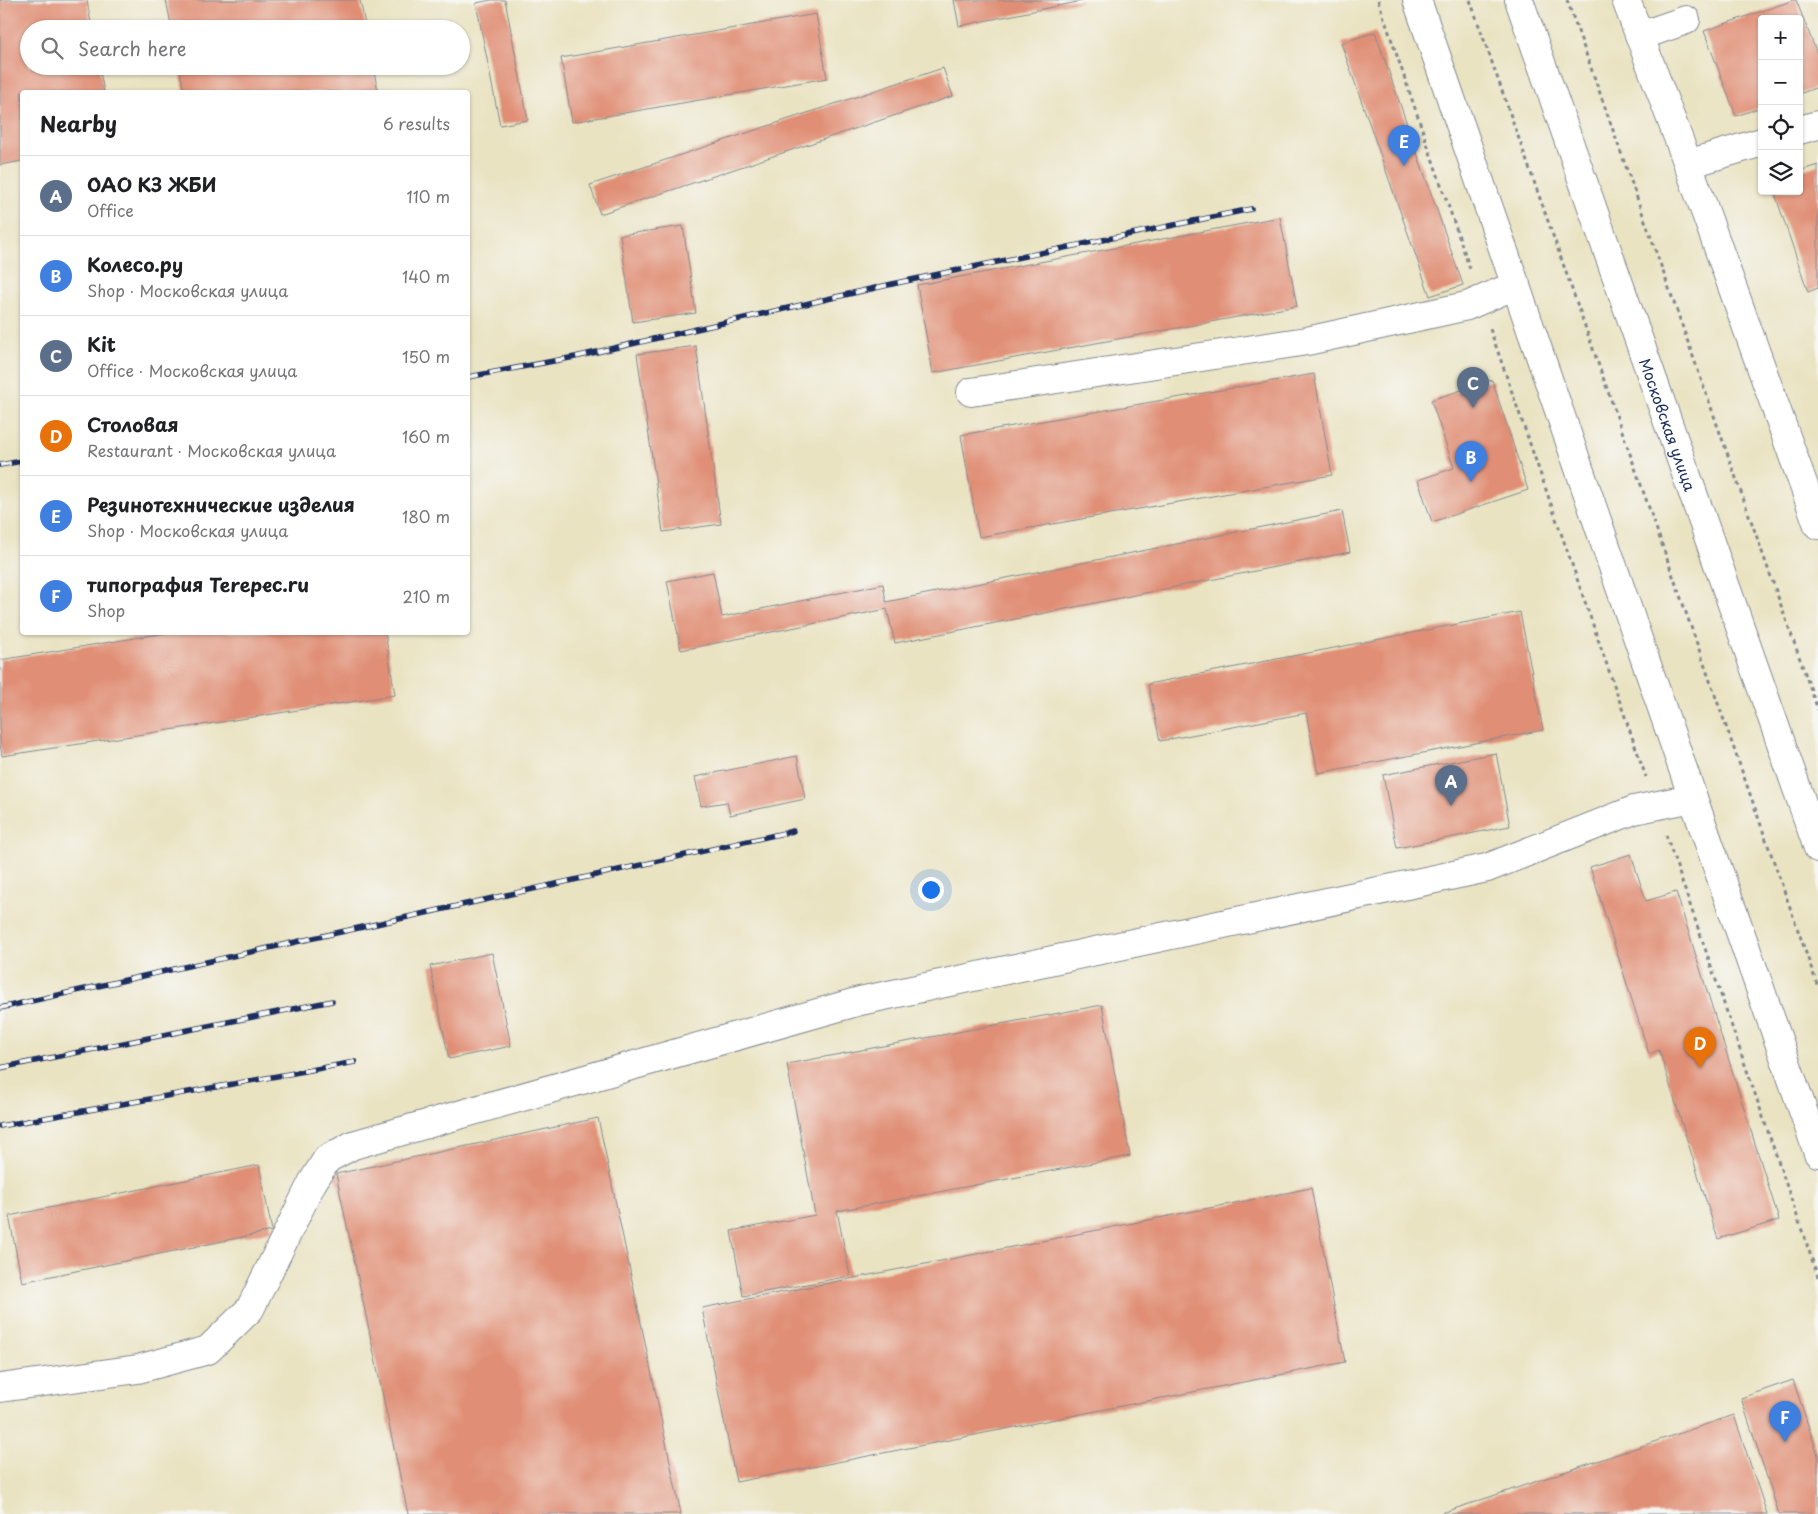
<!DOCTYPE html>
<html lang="en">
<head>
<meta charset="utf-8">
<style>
	body { margin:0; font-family:"Playpen Sans",sans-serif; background:#f6f6f6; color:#202124 }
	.controls { position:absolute; right:15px; top:15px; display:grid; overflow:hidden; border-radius:5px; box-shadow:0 1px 4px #0004 }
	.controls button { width:45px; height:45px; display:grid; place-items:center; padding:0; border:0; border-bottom:1px solid #e0e0e0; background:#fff; color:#202124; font:25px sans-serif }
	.you { position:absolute; left:930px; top:889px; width:18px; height:18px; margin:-12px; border:4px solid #fff; border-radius:50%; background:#1a73e8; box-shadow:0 0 0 8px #1a73e833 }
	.badge { display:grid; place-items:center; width:32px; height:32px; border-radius:50%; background:#111827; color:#fff; font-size:16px; font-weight:700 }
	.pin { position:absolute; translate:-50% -41px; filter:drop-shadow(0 1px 2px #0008) }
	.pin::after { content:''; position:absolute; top:26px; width:18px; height:15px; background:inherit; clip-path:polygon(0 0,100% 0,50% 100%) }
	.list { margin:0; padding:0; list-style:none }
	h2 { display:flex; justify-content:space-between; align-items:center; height:65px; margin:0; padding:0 20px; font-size:21px }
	h2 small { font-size:16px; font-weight:400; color:#757577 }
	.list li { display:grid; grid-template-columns:32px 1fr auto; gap:15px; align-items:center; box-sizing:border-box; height:80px; padding:0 20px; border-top:1px solid #e0e0e0 }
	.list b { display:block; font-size:19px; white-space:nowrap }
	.list p { margin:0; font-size:16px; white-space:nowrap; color:#757577 }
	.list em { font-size:16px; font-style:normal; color:#757577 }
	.icon { flex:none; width:28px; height:28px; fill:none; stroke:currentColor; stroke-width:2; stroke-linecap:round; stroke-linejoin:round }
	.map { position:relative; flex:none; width:1818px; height:1514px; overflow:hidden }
	.search { position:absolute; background:#fff; box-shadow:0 1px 4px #0004; left:20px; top:20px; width:450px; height:55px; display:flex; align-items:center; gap:12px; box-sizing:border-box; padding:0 18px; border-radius:28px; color:#757577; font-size:19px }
	.panel { position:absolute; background:#fff; box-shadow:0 1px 4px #0004; left:20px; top:90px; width:450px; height:545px; border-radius:5px }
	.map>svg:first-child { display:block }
	.building { fill:#e08e74 }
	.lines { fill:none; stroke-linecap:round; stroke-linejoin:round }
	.minor-casing { stroke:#828990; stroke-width:30 }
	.major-casing { stroke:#828990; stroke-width:30 }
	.path { stroke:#828990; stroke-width:3; stroke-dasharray:4 4; stroke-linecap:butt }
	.minor { stroke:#fff; stroke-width:28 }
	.major { stroke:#fff; stroke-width:28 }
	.rail-casing { stroke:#1b2f5e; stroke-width:5.5 }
	.rail { stroke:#f6f6f2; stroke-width:4; stroke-dasharray:11; stroke-linecap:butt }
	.labels { text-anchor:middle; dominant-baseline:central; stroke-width:5; stroke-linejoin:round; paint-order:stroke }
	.street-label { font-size:15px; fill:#1b2f5e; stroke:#f6f6f2 }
</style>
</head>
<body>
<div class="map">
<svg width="1818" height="1514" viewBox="0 0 1818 1514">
	<rect width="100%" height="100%" fill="#f6f6f2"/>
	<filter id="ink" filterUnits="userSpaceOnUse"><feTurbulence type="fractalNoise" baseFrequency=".02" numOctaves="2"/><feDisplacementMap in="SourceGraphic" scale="10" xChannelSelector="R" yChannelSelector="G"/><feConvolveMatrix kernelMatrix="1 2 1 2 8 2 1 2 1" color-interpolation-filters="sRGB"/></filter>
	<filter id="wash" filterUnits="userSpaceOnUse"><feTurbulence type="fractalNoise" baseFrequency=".0096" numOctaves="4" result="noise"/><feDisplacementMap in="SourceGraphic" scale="20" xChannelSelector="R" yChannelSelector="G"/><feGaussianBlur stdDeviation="1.12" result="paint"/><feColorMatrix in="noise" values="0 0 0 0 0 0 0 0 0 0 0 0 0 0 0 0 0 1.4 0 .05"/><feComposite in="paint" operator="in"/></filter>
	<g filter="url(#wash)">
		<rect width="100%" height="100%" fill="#eae3c2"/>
		<g id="blocks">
			<path class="building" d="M 0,0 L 87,0 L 92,29 L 29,29 L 29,66 L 99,66 L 104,92 L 22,92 L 22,161 L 0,165 Z
				M 166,0 L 360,0 L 366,29 L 172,29 Z
				M 492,0 L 505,0 L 528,120 L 500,125 L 476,3 Z
				M 954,0 L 1081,0 L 1082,1 L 959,26 Z
				M 1794,0 L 1796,0 L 1818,56 L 1818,87 L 1799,94 L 1799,19 L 1762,19 L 1762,107 L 1736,116 L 1704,31 Z
				M 816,14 L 827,78 L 572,122 L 561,58 Z
				M 1375,32 L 1463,285 L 1430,296 L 1341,43 Z
				M 179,66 L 373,66 L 378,92 L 184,92 Z
				M 943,68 L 953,96 L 600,214 L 590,185 Z
				M 1818,165 L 1818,288 L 1808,292 L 1774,191 L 1799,191 L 1799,171 Z
				M 1280,217 L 1297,306 L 933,373 L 917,285 Z
				M 683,226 L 696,313 L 633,322 L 620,235 Z
				M 696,346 L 721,524 L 663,532 L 637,354 Z
				M 1314,374 L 1332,475 L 979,537 L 961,435 Z
				M 1492,380 L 1528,490 L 1432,522 L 1418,480 L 1454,468 L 1431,400 Z
				M 1342,511 L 1350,552 L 895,643 L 887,609 L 681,650 L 667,581 L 713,572 L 722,617 L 883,584 L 886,602 Z
				M 1520,612 L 1543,730 L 1318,773 L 1306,713 L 1160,741 L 1148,684 Z
				M 172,632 L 385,632 L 395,695 L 2,756 L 0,744 L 0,660 Z
				M 1496,753 L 1510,826 L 1397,848 L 1383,775 Z
				M 797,756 L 805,799 L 730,815 L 727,802 L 701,806 L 695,777 Z
				M 1631,854 L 1646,901 L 1676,892 L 1779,1220 L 1718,1239 L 1659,1050 L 1649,1054 L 1590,867 Z
				M 492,953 L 511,1046 L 449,1059 L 430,966 Z
				M 1102,1005 L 1130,1156 L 837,1211 L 850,1276 L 743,1296 L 731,1231 L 815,1215 L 787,1064 Z
				M 598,1118 L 681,1514 L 408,1514 L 336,1174 Z
				M 259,1165 L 272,1231 L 22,1282 L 9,1216 Z
				M 1311,1188 L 1345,1362 L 736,1482 L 702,1308 Z
				M 1793,1380 L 1818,1455 L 1818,1514 L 1779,1514 L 1741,1398 Z
				M 1734,1415 L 1767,1514 L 1439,1514 Z"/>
		</g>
	</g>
	<g filter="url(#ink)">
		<use href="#blocks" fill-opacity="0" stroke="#828990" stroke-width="1"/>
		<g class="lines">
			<g class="minor-casing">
				<path id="minor" d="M 1640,36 L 1686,20
					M 1799,130 L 1818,125
					M 1688,164 L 1762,142
					M 971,392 L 1307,341 L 1467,306 L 1516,285
					M 0,1388 L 138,1369 L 208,1350 L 250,1309 L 312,1183 L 327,1159 L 353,1145 L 860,1001 L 1487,868 L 1634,810 L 1693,798"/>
			</g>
			<g class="major-casing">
				<g id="major">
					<path d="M 1417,0 L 1693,798 L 1818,1153"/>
					<path id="s1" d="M 1519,0 L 1818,848"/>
					<path d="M 1626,0 L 1688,164 L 1818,525"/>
				</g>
			</g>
			<path class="path" d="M 1378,0 L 1471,272
				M 1470,0 L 1818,987
				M 1567,0 L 1818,710
				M 1490,329 L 1646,777
				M 1666,835 L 1818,1277"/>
			<use href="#minor" class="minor"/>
			<use href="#major" class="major"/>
			<g class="rail-casing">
				<path id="rail" d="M 468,377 L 575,357 L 901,282 L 1251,209
					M 0,465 L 22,461
					M 0,1008 L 793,831
					M 0,1068 L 332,1001
					M 0,1126 L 355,1062"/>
			</g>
			<use href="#rail" class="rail"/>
		</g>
	</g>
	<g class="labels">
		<g class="street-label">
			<text stroke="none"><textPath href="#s1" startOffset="450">Московская улица</textPath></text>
		</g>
	</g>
</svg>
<div class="controls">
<button>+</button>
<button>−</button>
<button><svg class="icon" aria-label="locate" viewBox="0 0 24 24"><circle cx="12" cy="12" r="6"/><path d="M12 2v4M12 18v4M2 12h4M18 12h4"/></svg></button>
<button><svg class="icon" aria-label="layers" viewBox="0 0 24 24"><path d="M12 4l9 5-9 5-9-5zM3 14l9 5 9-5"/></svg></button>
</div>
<div class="you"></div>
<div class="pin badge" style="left:1451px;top:806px;background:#5c6f8a">A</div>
<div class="pin badge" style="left:1471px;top:482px;background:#3f7fe0">B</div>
<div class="pin badge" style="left:1473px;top:408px;background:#5c6f8a">C</div>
<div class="pin badge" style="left:1700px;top:1068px;background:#e8710a">D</div>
<div class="pin badge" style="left:1404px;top:166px;background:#3f7fe0">E</div>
<div class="pin badge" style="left:1785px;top:1442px;background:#3f7fe0">F</div>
<div class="search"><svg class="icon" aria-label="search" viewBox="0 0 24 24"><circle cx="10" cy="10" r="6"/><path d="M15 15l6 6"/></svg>Search here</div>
<section class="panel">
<h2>Nearby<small>6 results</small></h2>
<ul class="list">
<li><span class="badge" style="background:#5c6f8a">A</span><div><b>ОАО КЗ ЖБИ</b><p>Office</p></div><em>110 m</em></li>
<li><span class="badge" style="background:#3f7fe0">B</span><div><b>Колесо.ру</b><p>Shop · Московская улица</p></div><em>140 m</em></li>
<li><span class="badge" style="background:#5c6f8a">C</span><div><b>Kit</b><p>Office · Московская улица</p></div><em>150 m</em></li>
<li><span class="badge" style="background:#e8710a">D</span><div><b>Столовая</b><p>Restaurant · Московская улица</p></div><em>160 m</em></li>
<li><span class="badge" style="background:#3f7fe0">E</span><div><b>Резинотехнические изделия</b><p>Shop · Московская улица</p></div><em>180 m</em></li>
<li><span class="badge" style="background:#3f7fe0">F</span><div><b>типография Terepec.ru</b><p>Shop</p></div><em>210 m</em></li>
</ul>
</section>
</div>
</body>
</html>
